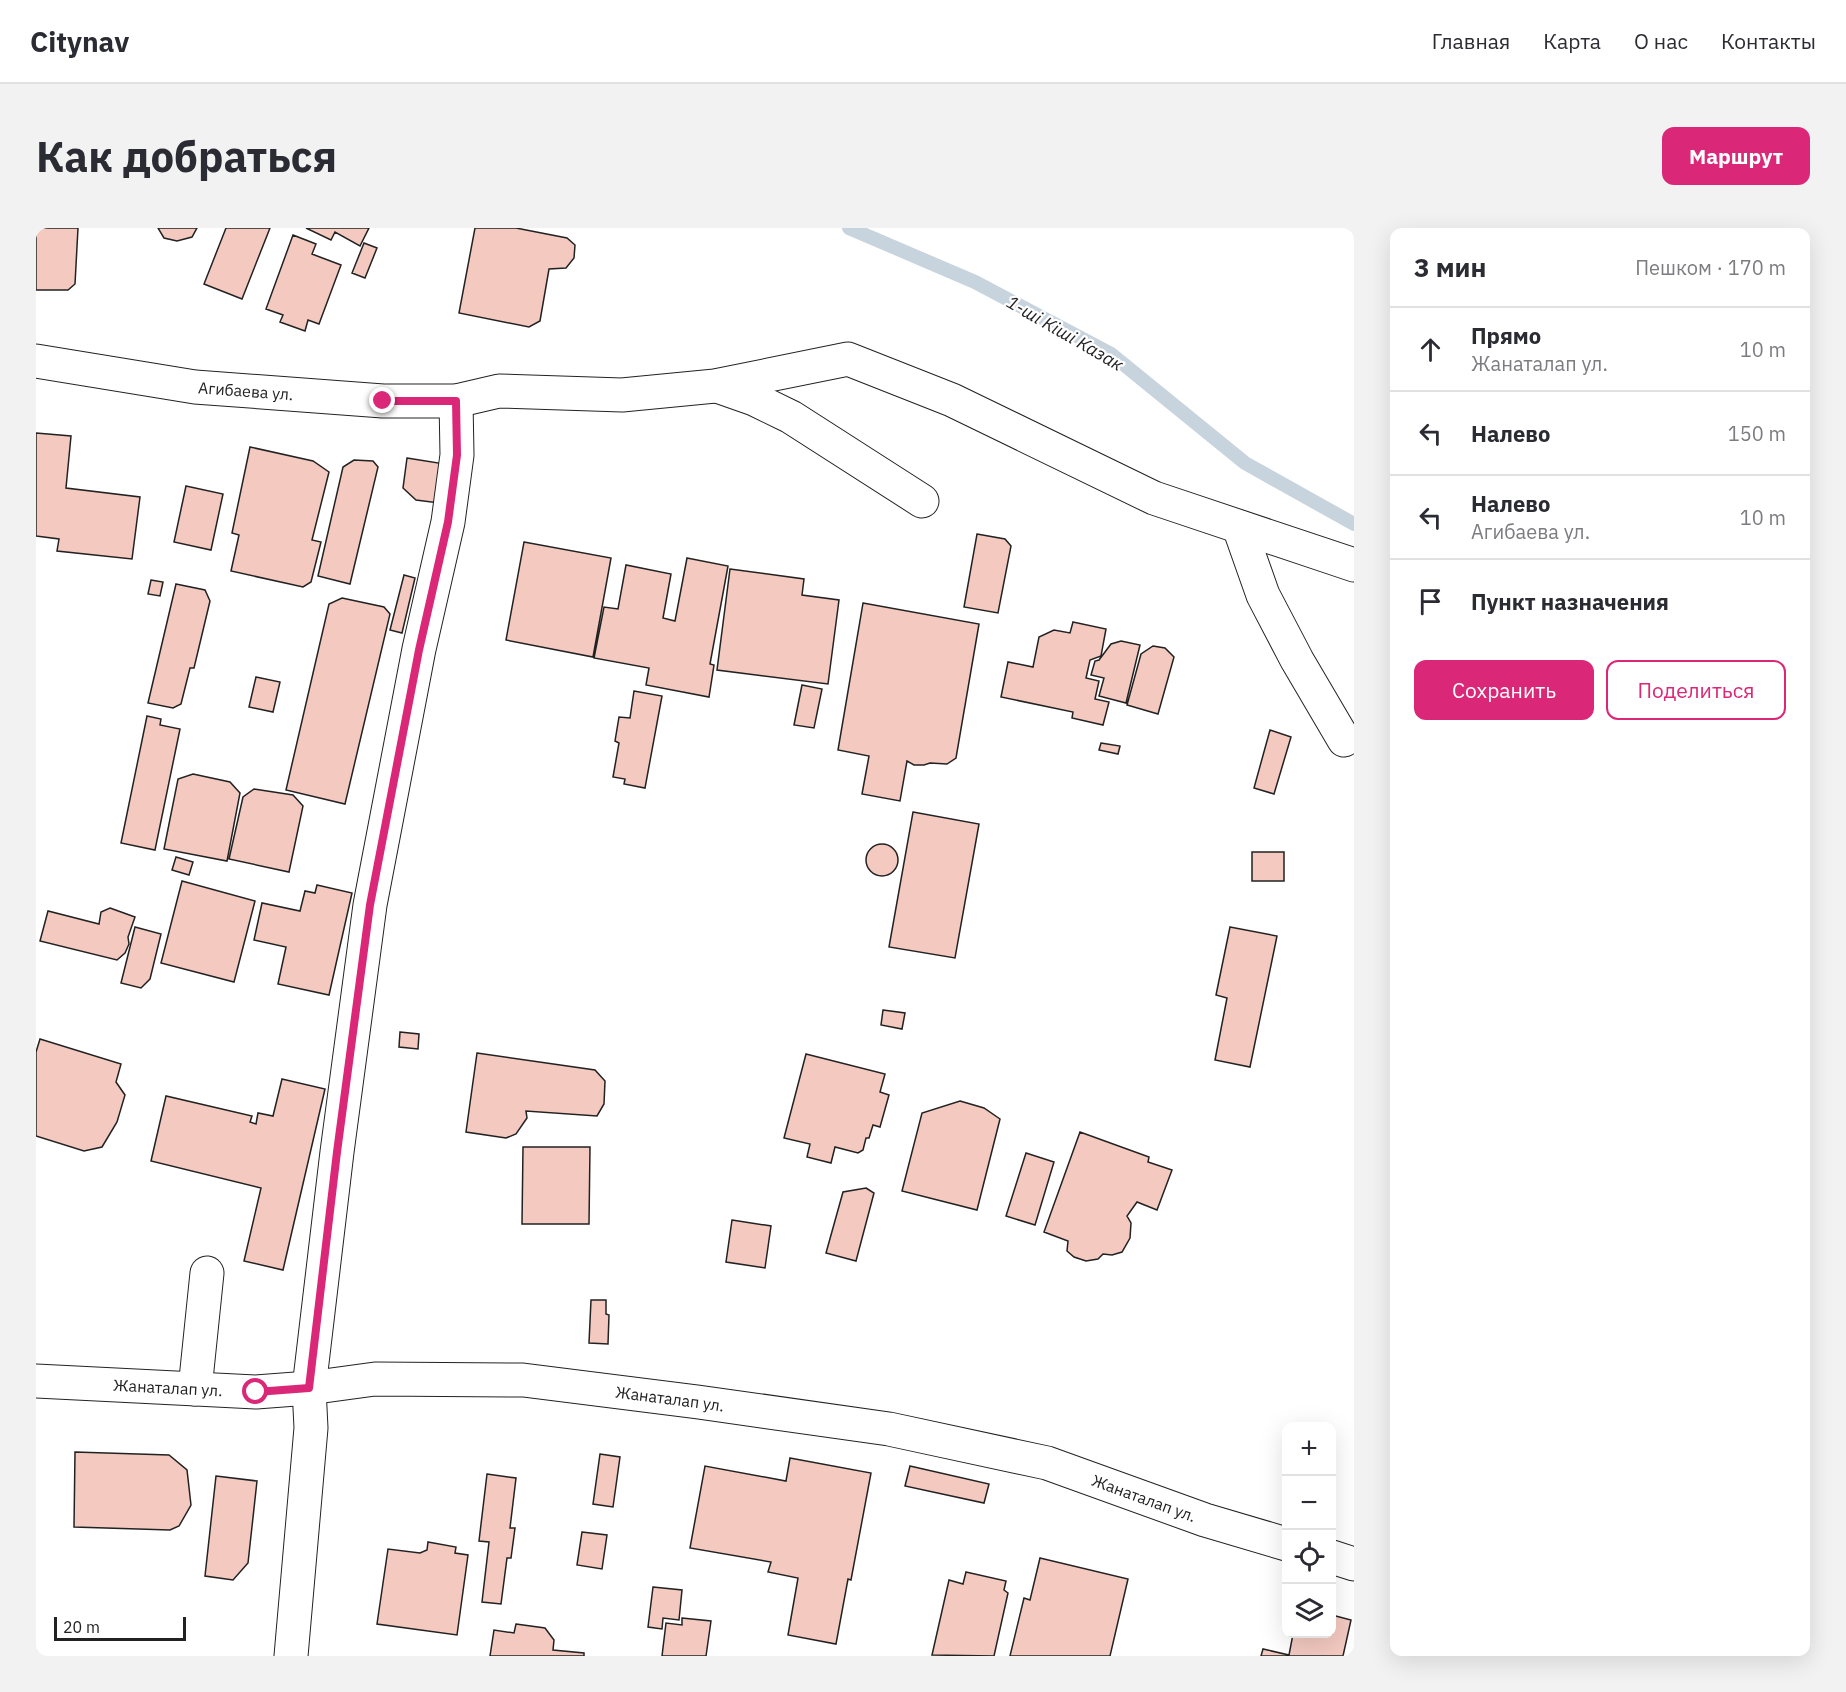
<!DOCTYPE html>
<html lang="ru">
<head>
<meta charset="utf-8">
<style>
	body { margin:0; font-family:"IBM Plex Sans",sans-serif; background:#f2f2f3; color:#2b2b33 }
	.controls { position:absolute; right:18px; bottom:18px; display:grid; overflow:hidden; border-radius:12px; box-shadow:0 6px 24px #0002 }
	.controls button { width:54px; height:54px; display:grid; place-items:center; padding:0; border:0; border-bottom:2px solid #e1e1e2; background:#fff; color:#2b2b33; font:30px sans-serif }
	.scale { position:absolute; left:18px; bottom:15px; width:132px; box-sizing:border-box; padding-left:6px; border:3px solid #222; border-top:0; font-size:16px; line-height:21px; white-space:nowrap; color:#222; -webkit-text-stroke:4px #fff; paint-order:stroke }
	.stop { position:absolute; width:18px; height:18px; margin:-14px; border:4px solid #db2777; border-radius:50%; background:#fff }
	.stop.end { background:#db2777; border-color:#fff; box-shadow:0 2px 6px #0008 }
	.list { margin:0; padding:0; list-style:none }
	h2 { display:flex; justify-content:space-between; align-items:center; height:78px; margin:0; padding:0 24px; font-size:26px }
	h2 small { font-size:20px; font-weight:400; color:#7c7c81 }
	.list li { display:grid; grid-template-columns:39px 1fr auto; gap:18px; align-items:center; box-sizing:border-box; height:84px; padding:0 24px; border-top:2px solid #e1e1e2 }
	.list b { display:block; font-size:22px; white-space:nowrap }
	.list p { margin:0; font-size:20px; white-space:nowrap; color:#7c7c81 }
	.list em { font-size:20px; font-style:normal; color:#7c7c81 }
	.actions { display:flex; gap:12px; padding:18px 24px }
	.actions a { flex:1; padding:14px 0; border:2px solid #db2777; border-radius:12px; text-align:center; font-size:21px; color:#db2777 }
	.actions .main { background:#db2777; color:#fff }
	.icon { flex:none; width:33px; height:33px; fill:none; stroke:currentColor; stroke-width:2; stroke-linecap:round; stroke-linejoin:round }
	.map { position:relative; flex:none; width:1318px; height:1428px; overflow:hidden; border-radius:12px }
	header { display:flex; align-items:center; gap:36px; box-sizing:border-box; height:84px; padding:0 30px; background:#fff; border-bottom:2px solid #e1e1e2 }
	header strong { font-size:28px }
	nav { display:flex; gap:33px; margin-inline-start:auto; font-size:21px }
	.intro { display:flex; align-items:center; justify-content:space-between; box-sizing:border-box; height:144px; padding:0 36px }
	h1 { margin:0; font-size:42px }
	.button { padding:15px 27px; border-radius:12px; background:#db2777; color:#fff; font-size:21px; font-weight:700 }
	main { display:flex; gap:36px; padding:0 36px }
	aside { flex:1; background:#fff; border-radius:12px; box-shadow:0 6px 24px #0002 }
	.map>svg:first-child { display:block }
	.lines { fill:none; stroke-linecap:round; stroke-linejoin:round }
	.stream { stroke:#c7d3dd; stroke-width:14 }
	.building { fill:#f3c9c0; stroke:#222; stroke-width:1.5 }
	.minor-casing { stroke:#222; stroke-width:35 }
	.minor { stroke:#fff; stroke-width:33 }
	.route { stroke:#db2777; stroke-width:8 }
	.labels { text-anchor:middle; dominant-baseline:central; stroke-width:4.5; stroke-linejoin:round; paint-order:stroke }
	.street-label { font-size:16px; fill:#222; stroke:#fff }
	.water-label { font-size:18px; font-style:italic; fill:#222; stroke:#fff }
</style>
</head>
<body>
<header>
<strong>Citynav</strong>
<nav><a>Главная</a><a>Карта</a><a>О нас</a><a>Контакты</a></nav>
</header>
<div class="intro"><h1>Как добраться</h1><a class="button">Маршрут</a></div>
<main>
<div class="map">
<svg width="1318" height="1428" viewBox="0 0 1318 1428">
	<rect width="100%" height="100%" fill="#fff"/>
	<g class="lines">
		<path class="stream" d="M 813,0 L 939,54 L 1075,126 L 1209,235 L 1318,296"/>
	</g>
	<path class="building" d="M 0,0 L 42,0 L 39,56 L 32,62 L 0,62 Z
		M 122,0 L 161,0 L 156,9 L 141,13 L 128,10 Z
		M 190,0 L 234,0 L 206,71 L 168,56 Z
		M 270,0 L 333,0 L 324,18 L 299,4 L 295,12 Z
		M 439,0 L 480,0 L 531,10 L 539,17 L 538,30 L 530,40 L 513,41 L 504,93 L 493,99 L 423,85 Z
		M 257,7 L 280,16 L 276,26 L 305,37 L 283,96 L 272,92 L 269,103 L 244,94 L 247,87 L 230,81 Z
		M 328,15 L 341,20 L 329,50 L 316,45 Z
		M 0,205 L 35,208 L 30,260 L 104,269 L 96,331 L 21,323 L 23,311 L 0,308 Z
		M 214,219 L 277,233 L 293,244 L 276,312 L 285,314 L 275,354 L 267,359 L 195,343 L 203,307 L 196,305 Z
		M 371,230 L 409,236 L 403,275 L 380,272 L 367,260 Z
		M 318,232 L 337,233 L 342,239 L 314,356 L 282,348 L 307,239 Z
		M 150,258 L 187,266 L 175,322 L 138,314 Z
		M 941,306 L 969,311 L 975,318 L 962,385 L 928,379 Z
		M 488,314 L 575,330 L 557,429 L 470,412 Z
		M 651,330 L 692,338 L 674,436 L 678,437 L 673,469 L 610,457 L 613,440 L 558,430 L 568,379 L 582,381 L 590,337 L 635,346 L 627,390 L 639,393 Z
		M 694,341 L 768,351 L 766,367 L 803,372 L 792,456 L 681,442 Z
		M 368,347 L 379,350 L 366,405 L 354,402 Z
		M 115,352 L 127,354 L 124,368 L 112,366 Z
		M 140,356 L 169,362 L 174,373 L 158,440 L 154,440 L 145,476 L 137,480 L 112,475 Z
		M 306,370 L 348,379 L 354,386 L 309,576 L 250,562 L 293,376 Z
		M 827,375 L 943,396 L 920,530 L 911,536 L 894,535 L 888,537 L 878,537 L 871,533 L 864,573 L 826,566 L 833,528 L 802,522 Z
		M 1037,394 L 1070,401 L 1065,428 L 1054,432 L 1050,450 L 1063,453 L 1059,471 L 1073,474 L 1067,497 L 1036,490 L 1037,484 L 965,469 L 972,434 L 997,439 L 1003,409 L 1018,402 L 1034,405 Z
		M 1085,413 L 1104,417 L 1090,475 L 1063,468 L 1068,450 L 1055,447 L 1059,433 L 1063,432 L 1075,416 Z
		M 1117,418 L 1129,420 L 1138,429 L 1122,486 L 1091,477 L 1105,426 Z
		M 220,449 L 244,454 L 237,484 L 213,479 Z
		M 766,457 L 786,461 L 778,500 L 758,497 Z
		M 598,463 L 626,468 L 609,560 L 588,556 L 589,551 L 577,549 L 583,515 L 579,513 L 583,489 L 594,490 Z
		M 111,488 L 125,491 L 124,497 L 144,501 L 119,622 L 85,615 Z
		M 1234,502 L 1255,509 L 1238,566 L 1218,560 Z
		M 1065,515 L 1084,518 L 1082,526 L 1063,522 Z
		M 157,546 L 194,554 L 204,565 L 191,633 L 128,621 L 142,551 Z
		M 218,561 L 257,567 L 267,578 L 253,644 L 193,631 L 207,569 Z
		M 877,584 L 943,596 L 919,730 L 853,719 Z
		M830 632a16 16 0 1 1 32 0a16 16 0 1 1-32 0Z
		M 1216,624 L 1248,624 L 1248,653 L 1216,653 Z
		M 140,629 L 157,634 L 153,647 L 136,642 Z
		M 146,653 L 219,673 L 198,754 L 125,735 Z
		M 281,657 L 316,665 L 293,767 L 242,756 L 250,719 L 218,712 L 226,675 L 264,683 L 269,663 L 279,665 Z
		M 74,680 L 99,689 L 92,709 L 93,716 L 89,725 L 81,732 L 4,713 L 12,683 L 63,696 L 65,684 Z
		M 99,699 L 125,706 L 114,751 L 105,760 L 85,755 Z
		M 1194,699 L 1241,708 L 1214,839 L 1179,832 L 1191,770 L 1180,767 Z
		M 847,782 L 869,785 L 866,801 L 845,797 Z
		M 364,804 L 383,806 L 382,821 L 363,819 Z
		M 4,811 L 85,836 L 80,854 L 89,867 L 81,894 L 66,919 L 48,923 L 0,908 L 0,824 Z
		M 441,825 L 559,842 L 569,853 L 568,876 L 561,888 L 490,883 L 491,890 L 480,906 L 470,910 L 430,904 Z
		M 770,826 L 849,846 L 844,864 L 853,867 L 844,899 L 837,897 L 833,910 L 830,910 L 827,922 L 822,925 L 799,919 L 795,935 L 771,929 L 774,916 L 748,910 Z
		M 246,851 L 289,861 L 247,1042 L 208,1033 L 225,960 L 115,933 L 130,868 L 216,888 L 214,894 L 220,896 L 222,885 L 237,888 Z
		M 924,873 L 948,880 L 964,891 L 941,982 L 866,963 L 886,885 Z
		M 1044,904 L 1113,929 L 1112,934 L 1136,942 L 1121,982 L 1101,974 L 1091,988 L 1095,995 L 1094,1010 L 1086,1024 L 1076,1027 L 1067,1026 L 1062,1031 L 1050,1033 L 1038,1029 L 1031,1023 L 1032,1013 L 1008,1004 Z
		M 487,919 L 554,919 L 553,996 L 486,996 Z
		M 990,925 L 1018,934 L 999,997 L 970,988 Z
		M 830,960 L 838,965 L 820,1033 L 790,1025 L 807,964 Z
		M 696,992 L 735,998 L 729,1040 L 690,1034 Z
		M 555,1072 L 570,1072 L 570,1086 L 573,1087 L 572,1116 L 553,1115 Z
		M 39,1224 L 133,1227 L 151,1242 L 155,1277 L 143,1298 L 134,1302 L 38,1299 Z
		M 564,1226 L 584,1229 L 577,1279 L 557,1276 Z
		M 754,1230 L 835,1245 L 815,1352 L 812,1351 L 800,1416 L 752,1407 L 762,1350 L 732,1344 L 735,1334 L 654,1320 L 669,1238 L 750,1253 Z
		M 874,1238 L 953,1256 L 948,1275 L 869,1258 Z
		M 451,1246 L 480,1250 L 474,1300 L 479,1300 L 475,1330 L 471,1330 L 465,1376 L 446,1374 L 453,1314 L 443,1313 Z
		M 180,1248 L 221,1253 L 212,1335 L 197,1352 L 169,1348 Z
		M 546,1304 L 571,1307 L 566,1341 L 541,1337 Z
		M 392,1314 L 420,1319 L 419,1325 L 432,1327 L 421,1407 L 341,1396 L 352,1321 L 384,1325 L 391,1322 Z
		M 1004,1330 L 1092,1351 L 1074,1428 L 974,1428 L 988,1370 L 994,1372 Z
		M 930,1344 L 970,1353 L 968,1362 L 972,1365 L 958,1428 L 896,1427 L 913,1352 L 927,1356 Z
		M 617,1359 L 646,1362 L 643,1392 L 627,1390 L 626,1401 L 612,1399 Z
		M 1296,1387 L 1315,1392 L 1307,1428 L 1225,1428 L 1227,1421 L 1253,1427 L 1257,1406 L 1296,1406 Z
		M 646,1390 L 675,1393 L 670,1428 L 626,1428 L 630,1395 L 646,1397 Z
		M 480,1396 L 509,1400 L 518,1412 L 517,1422 L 548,1425 L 548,1428 L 454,1428 L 458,1402 L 478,1405 Z"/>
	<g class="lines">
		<g class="minor-casing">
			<g id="minor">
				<path id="s1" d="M 0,133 L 159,159 L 347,173 L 420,173 L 463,163 L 586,167 L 679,158 L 812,131 L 916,172 L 1118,270 L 1318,337"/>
				<path d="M 681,158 L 718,171 L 755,189 L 886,273"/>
				<path d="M 1203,299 L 1227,367 L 1261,432 L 1308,512"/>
				<path id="s2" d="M 0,1153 L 220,1164 L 273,1160 L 339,1151 L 487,1152 L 662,1174 L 853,1201 L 1011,1235 L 1169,1292 L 1250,1316"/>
				<path d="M 159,1161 L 171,1045"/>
				<path d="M 1296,1329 L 1318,1336"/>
				<path d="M 255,1428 L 275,1200 L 273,1160 L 301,924 L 334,677 L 383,421 L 412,294 L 421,227 L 420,173"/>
			</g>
		</g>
		<use href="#minor" class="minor"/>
	</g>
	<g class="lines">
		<path class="route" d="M 220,1164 L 273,1160 L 301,924 L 334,677 L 383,422 L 412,294 L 421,227 L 420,173 L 347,173"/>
	</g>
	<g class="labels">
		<g class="street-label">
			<text stroke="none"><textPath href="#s1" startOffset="212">Агибаева ул.</textPath></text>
			<text stroke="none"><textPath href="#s2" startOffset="132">Жанаталап ул.</textPath></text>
			<text stroke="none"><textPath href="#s2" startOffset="636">Жанаталап ул.</textPath></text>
			<text stroke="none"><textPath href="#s2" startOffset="1122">Жанаталап ул.</textPath></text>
		</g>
		<g class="water-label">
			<text transform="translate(1029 105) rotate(30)">1-ші Кіші Казак</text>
		</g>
	</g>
</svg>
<div class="controls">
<button>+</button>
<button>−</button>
<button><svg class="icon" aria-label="locate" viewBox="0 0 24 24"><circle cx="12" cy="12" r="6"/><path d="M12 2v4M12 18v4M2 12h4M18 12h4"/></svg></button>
<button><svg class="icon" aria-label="layers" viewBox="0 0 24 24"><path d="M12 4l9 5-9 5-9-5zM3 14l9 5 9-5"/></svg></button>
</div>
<div class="scale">20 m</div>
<div class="stop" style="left:220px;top:1164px"></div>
<div class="stop end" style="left:347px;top:173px"></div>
</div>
<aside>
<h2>3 мин<small>Пешком · 170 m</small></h2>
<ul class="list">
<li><svg class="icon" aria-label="ahead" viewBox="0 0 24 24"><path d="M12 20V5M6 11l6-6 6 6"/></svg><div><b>Прямо</b><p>Жанаталап ул.</p></div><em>10 m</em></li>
<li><svg class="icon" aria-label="left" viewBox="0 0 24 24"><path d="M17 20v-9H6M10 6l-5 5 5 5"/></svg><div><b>Налево</b></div><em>150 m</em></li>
<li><svg class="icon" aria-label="left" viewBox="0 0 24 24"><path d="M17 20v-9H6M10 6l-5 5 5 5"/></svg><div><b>Налево</b><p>Агибаева ул.</p></div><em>10 m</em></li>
<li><svg class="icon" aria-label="arrive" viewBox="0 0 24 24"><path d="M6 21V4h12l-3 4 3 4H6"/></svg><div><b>Пункт назначения</b></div></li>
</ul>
<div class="actions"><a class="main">Сохранить</a><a>Поделиться</a></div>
</aside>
</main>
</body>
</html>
